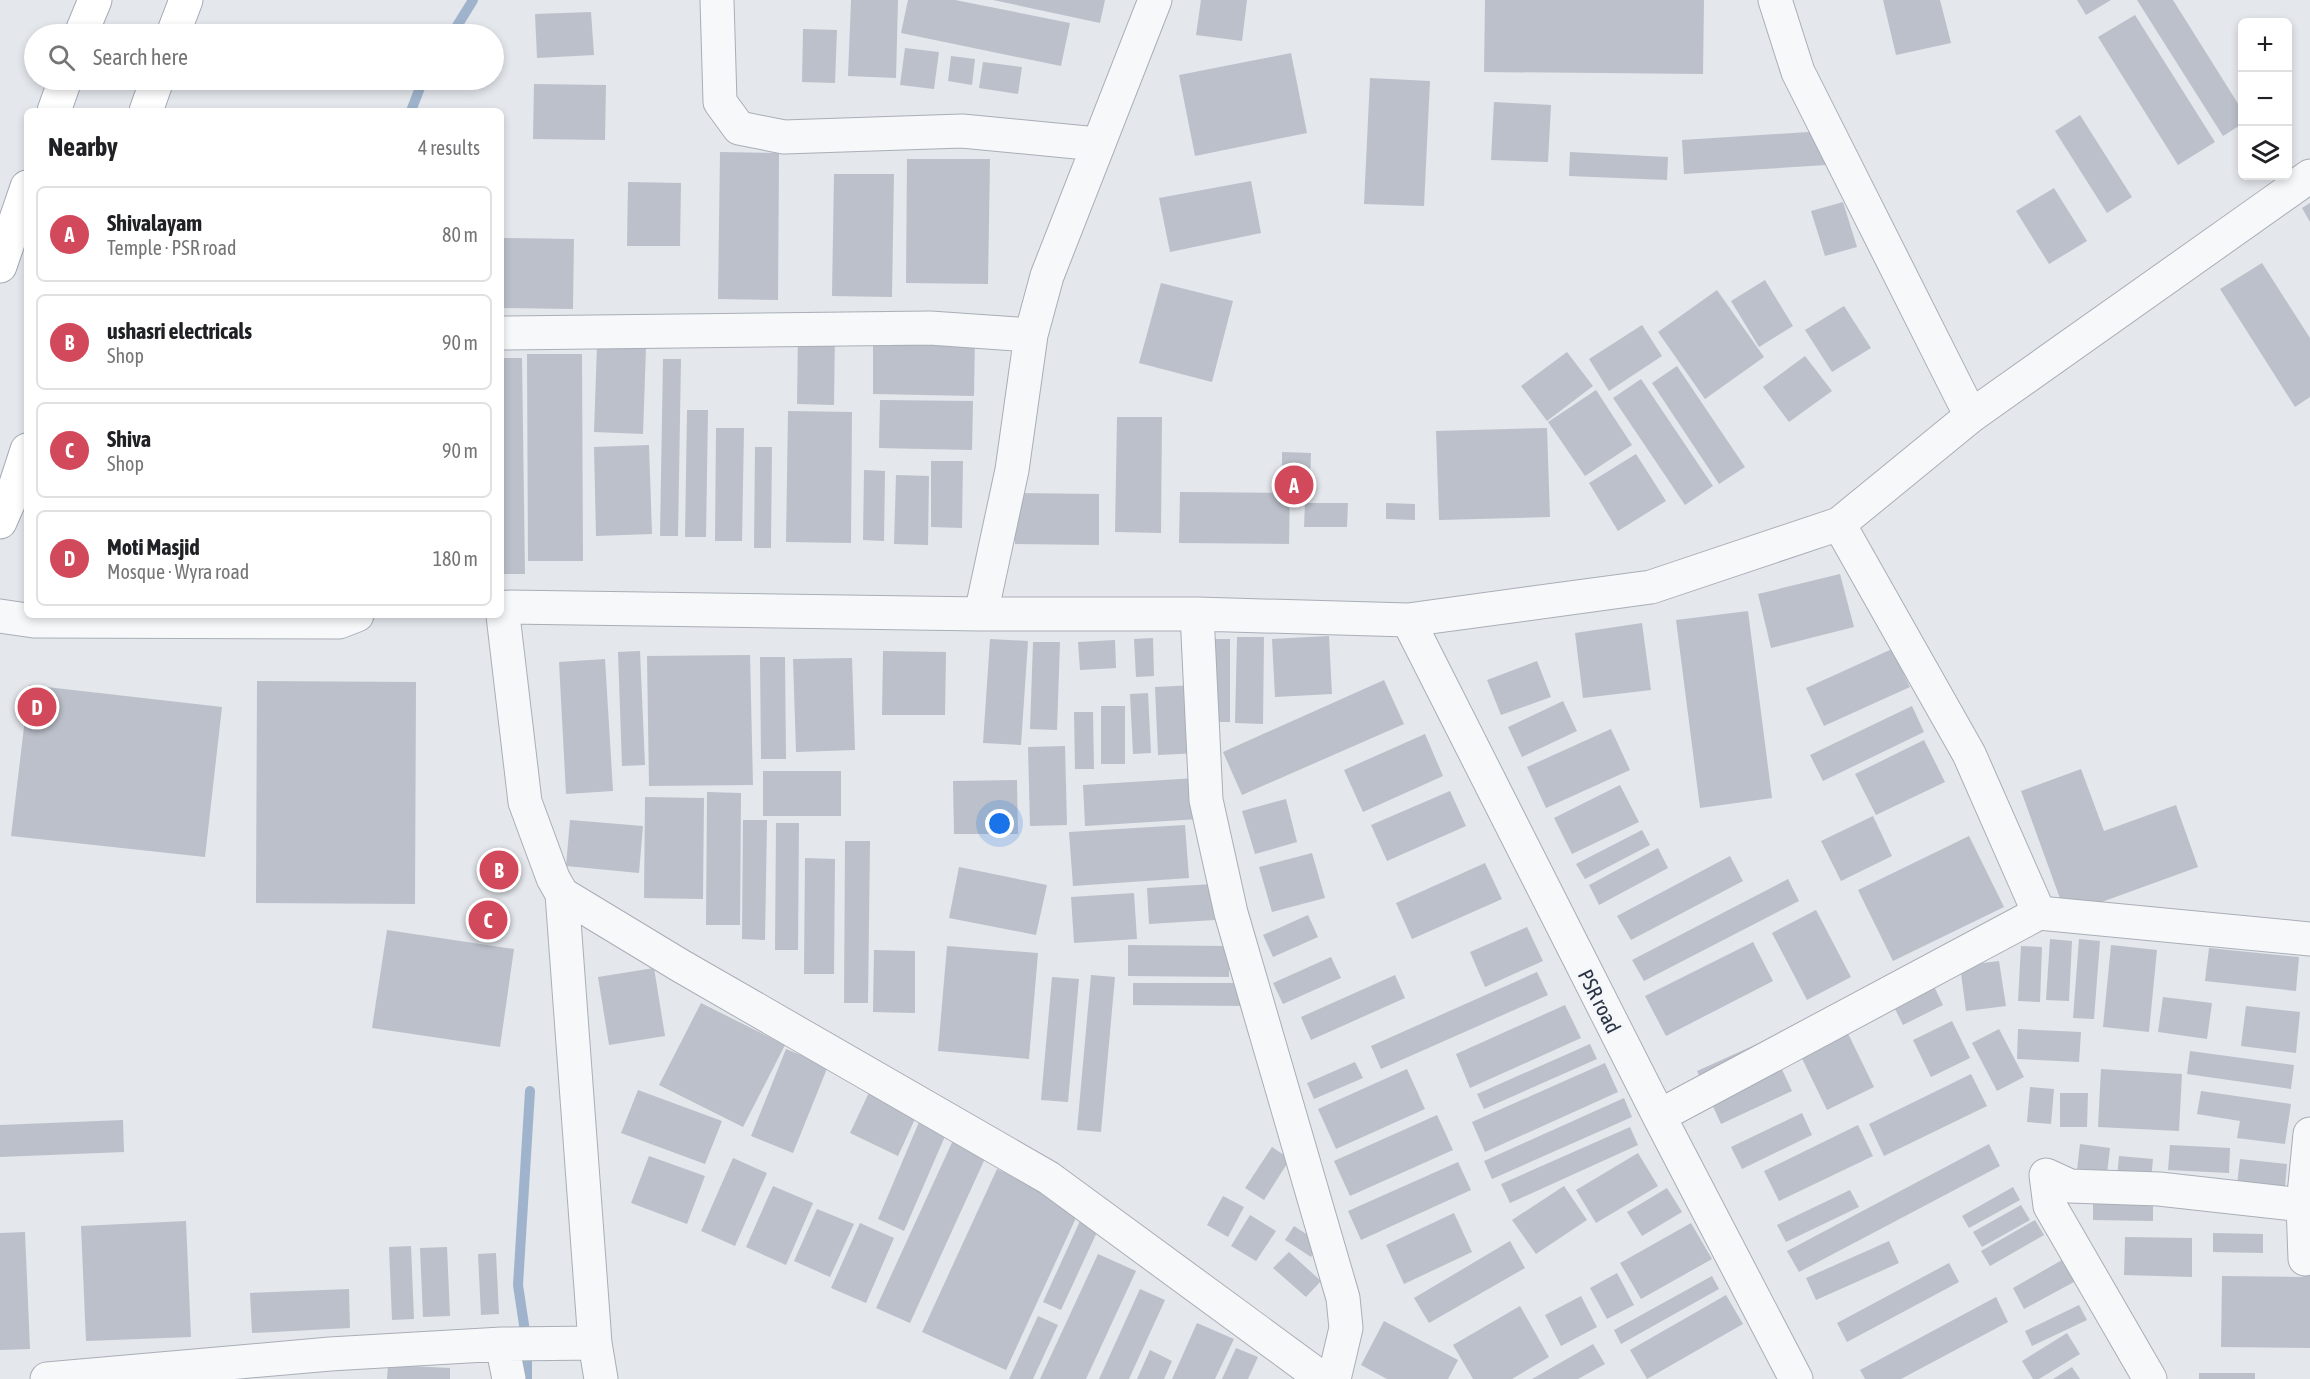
<!DOCTYPE html>
<html lang="en">
<head>
<meta charset="utf-8">
<style>
	body { margin:0; font-family:"Asap Condensed",sans-serif; background:#f6f6f6; color:#202124 }
	.controls { position:absolute; right:18px; top:18px; display:grid; overflow:hidden; border-radius:9px; box-shadow:0 3px 9px #0003 }
	.controls button { width:54px; height:54px; display:grid; place-items:center; padding:0; border:0; border-bottom:2px solid #e0e0e0; background:#fff; color:#202124; font:30px sans-serif }
	.you { position:absolute; left:1000px; top:824px; width:21px; height:21px; margin:-15px; border:4px solid #fff; border-radius:50%; background:#1a73e8; box-shadow:0 0 0 9px #1a73e833 }
	.badge { display:grid; place-items:center; width:39px; height:39px; border-radius:50%; background:#d1495b; color:#fff; font-size:20px; font-weight:700 }
	.pin { position:absolute; translate:-50% -50%; border:3px solid #fff; box-shadow:0 2px 6px #0006 }
	.list { margin:0; padding:0; list-style:none }
	h2 { display:flex; justify-content:space-between; align-items:center; height:78px; margin:0; padding:0 24px; font-size:26px }
	h2 small { font-size:20px; font-weight:400; color:#757577 }
	.list li { display:grid; grid-template-columns:39px 1fr auto; gap:18px; align-items:center; box-sizing:border-box; height:96px; margin:0 12px 12px; padding:0 12px; border:2px solid #e0e0e0; border-radius:9px }
	.list b { display:block; font-size:22px; white-space:nowrap }
	.list p { margin:0; font-size:20px; white-space:nowrap; color:#757577 }
	.list em { font-size:20px; font-style:normal; color:#757577 }
	.icon { flex:none; width:33px; height:33px; fill:none; stroke:currentColor; stroke-width:2; stroke-linecap:round; stroke-linejoin:round }
	.map { position:relative; flex:none; width:2310px; height:1379px; overflow:hidden }
	.search { position:absolute; background:#fff; box-shadow:0 3px 9px #0003; left:24px; top:24px; width:480px; height:66px; display:flex; align-items:center; gap:15px; box-sizing:border-box; padding:0 21px; border-radius:33px; color:#757577; font-size:22px }
	.panel { position:absolute; background:#fff; box-shadow:0 3px 9px #0003; left:24px; top:108px; width:480px; height:510px; border-radius:9px }
	.map>svg:first-child { display:block }
	.lines { fill:none; stroke-linecap:round; stroke-linejoin:round }
	.stream { stroke:#9fb4cc; stroke-width:10 }
	.building { fill:#bbc0ca }
	.street-casing { stroke:#a9aeb7; stroke-width:35 }
	.primary-casing { stroke:#a3abb8; stroke-width:35 }
	.street { stroke:#f7f8fa; stroke-width:33 }
	.primary { stroke:#fff; stroke-width:33 }
	.labels { text-anchor:middle; dominant-baseline:central; stroke-width:6; stroke-linejoin:round; paint-order:stroke }
	.street-label { font-size:21px; fill:#2b3445; stroke:#f4f6f9 }
</style>
</head>
<body>
<div class="map">
<svg width="2310" height="1379" viewBox="0 0 2310 1379">
	<rect width="100%" height="100%" fill="#e4e7ec"/>
	<g class="lines">
		<path class="stream" d="M 452,34 L 473,0
			M 411,111 L 423,80
			M 527,1379 L 527,1345 L 518,1285 L 530,1091"/>
	</g>
	<path class="building" d="M 851,0 L 898,0 L 896,78 L 848,76 Z
		M 908,0 L 955,0 L 1070,23 L 1061,66 L 901,33 Z
		M 993,0 L 1105,0 L 1100,23 Z
		M 1201,0 L 1247,0 L 1242,41 L 1196,35 Z
		M 1485,0 L 1704,0 L 1703,74 L 1484,72 Z
		M 1883,0 L 1940,0 L 1951,43 L 1896,55 Z
		M 2077,0 L 2111,0 L 2086,15 Z
		M 2137,0 L 2173,0 L 2242,110 L 2242,124 L 2223,136 Z
		M 591,12 L 594,55 L 537,58 L 535,14 Z
		M 2135,15 L 2215,142 L 2178,165 L 2098,37 Z
		M 803,29 L 837,30 L 835,83 L 802,82 Z
		M 905,48 L 939,52 L 934,89 L 900,85 Z
		M 1291,53 L 1307,133 L 1195,156 L 1179,75 Z
		M 951,56 L 975,59 L 972,85 L 948,81 Z
		M 983,62 L 1022,67 L 1018,94 L 979,88 Z
		M 1370,78 L 1430,81 L 1424,206 L 1364,204 Z
		M 534,84 L 606,85 L 605,140 L 533,139 Z
		M 1494,102 L 1551,105 L 1548,162 L 1491,160 Z
		M 2080,115 L 2132,197 L 2107,213 L 2055,131 Z
		M 1824,131 L 1826,165 L 1684,174 L 1682,140 Z
		M 720,152 L 779,153 L 778,300 L 718,299 Z
		M 1570,152 L 1668,157 L 1667,180 L 1569,176 Z
		M 907,159 L 990,159 L 988,284 L 906,283 Z
		M 834,174 L 894,174 L 892,297 L 832,296 Z
		M 1251,181 L 1261,233 L 1170,252 L 1159,198 Z
		M 628,182 L 681,183 L 680,246 L 627,246 Z
		M 2054,188 L 2087,241 L 2049,264 L 2016,211 Z
		M 1843,202 L 1857,247 L 1825,256 L 1811,211 Z
		M 2310,203 L 2310,222 L 2302,208 Z
		M 501,238 L 574,239 L 573,309 L 501,308 Z
		M 2262,263 L 2310,338 L 2310,397 L 2295,407 L 2220,289 Z
		M 1765,280 L 1793,326 L 1759,347 L 1731,301 Z
		M 1161,283 L 1233,301 L 1212,382 L 1139,363 Z
		M 1717,290 L 1764,357 L 1705,399 L 1658,332 Z
		M 1844,306 L 1871,348 L 1832,372 L 1805,330 Z
		M 1642,325 L 1662,356 L 1609,391 L 1589,359 Z
		M 798,331 L 835,331 L 834,405 L 797,404 Z
		M 873,336 L 975,337 L 974,396 L 873,394 Z
		M 597,345 L 646,347 L 643,434 L 594,432 Z
		M 1567,352 L 1593,386 L 1547,421 L 1521,386 Z
		M 527,354 L 582,354 L 583,561 L 528,561 Z
		M 1805,356 L 1832,391 L 1789,422 L 1763,387 Z
		M 501,358 L 522,358 L 525,574 L 501,574 Z
		M 663,359 L 681,359 L 678,536 L 660,536 Z
		M 1677,366 L 1745,467 L 1719,484 L 1652,383 Z
		M 1641,379 L 1713,486 L 1685,505 L 1613,398 Z
		M 1596,390 L 1632,445 L 1585,476 L 1548,422 Z
		M 880,400 L 973,401 L 972,450 L 879,448 Z
		M 687,410 L 708,410 L 706,537 L 685,537 Z
		M 788,411 L 852,412 L 851,543 L 786,542 Z
		M 1117,417 L 1162,417 L 1161,533 L 1115,532 Z
		M 716,428 L 744,428 L 742,541 L 715,541 Z
		M 1547,428 L 1550,517 L 1439,520 L 1436,431 Z
		M 649,445 L 652,534 L 596,536 L 594,447 Z
		M 755,447 L 772,447 L 771,548 L 754,548 Z
		M 1282,452 L 1311,453 L 1310,484 L 1282,483 Z
		M 1636,454 L 1666,501 L 1618,531 L 1589,483 Z
		M 931,461 L 963,461 L 962,528 L 931,527 Z
		M 864,470 L 885,471 L 884,541 L 863,540 Z
		M 896,475 L 929,476 L 928,545 L 894,544 Z
		M 1180,492 L 1290,493 L 1289,544 L 1179,543 Z
		M 1015,493 L 1099,494 L 1099,545 L 1015,544 Z
		M 1305,503 L 1348,503 L 1347,527 L 1304,527 Z
		M 1386,503 L 1415,504 L 1415,520 L 1386,519 Z
		M 1840,574 L 1854,627 L 1771,648 L 1758,594 Z
		M 1748,611 L 1772,798 L 1700,808 L 1676,620 Z
		M 1642,623 L 1651,690 L 1583,698 L 1575,633 Z
		M 1329,636 L 1332,694 L 1275,697 L 1272,639 Z
		M 1237,637 L 1264,637 L 1263,724 L 1235,723 Z
		M 1153,638 L 1154,676 L 1136,677 L 1134,639 Z
		M 990,639 L 1028,641 L 1021,745 L 983,743 Z
		M 1206,639 L 1230,639 L 1230,722 L 1206,722 Z
		M 1115,640 L 1116,668 L 1080,670 L 1078,642 Z
		M 1033,642 L 1060,642 L 1057,730 L 1030,729 Z
		M 1892,649 L 1910,687 L 1824,726 L 1806,688 Z
		M 640,651 L 645,765 L 622,766 L 618,652 Z
		M 883,651 L 946,652 L 945,715 L 882,715 Z
		M 750,655 L 753,785 L 649,786 L 647,656 Z
		M 760,657 L 785,657 L 786,759 L 761,759 Z
		M 852,658 L 855,750 L 796,752 L 793,659 Z
		M 605,659 L 613,791 L 566,794 L 559,662 Z
		M 1537,661 L 1551,697 L 1501,715 L 1487,680 Z
		M 1384,680 L 1404,724 L 1242,795 L 1223,752 Z
		M 257,681 L 416,682 L 415,904 L 256,903 Z
		M 29,685 L 222,707 L 205,857 L 11,836 Z
		M 1197,685 L 1200,753 L 1158,755 L 1155,687 Z
		M 1148,693 L 1151,753 L 1133,754 L 1130,694 Z
		M 1563,701 L 1577,731 L 1522,757 L 1508,727 Z
		M 1101,706 L 1125,706 L 1125,764 L 1101,764 Z
		M 1912,706 L 1924,732 L 1823,781 L 1810,755 Z
		M 1074,712 L 1093,712 L 1094,769 L 1075,769 Z
		M 1611,729 L 1630,770 L 1546,808 L 1527,767 Z
		M 1425,734 L 1443,776 L 1363,812 L 1344,770 Z
		M 1924,740 L 1945,782 L 1876,815 L 1855,774 Z
		M 1065,746 L 1067,825 L 1030,826 L 1028,747 Z
		M 2081,769 L 2104,831 L 2176,805 L 2198,867 L 2066,915 L 2021,791 Z
		M 763,771 L 841,771 L 841,816 L 763,816 Z
		M 1196,778 L 1199,819 L 1085,826 L 1083,785 Z
		M 1017,780 L 1018,834 L 954,834 L 953,781 Z
		M 1620,785 L 1639,822 L 1572,854 L 1554,818 Z
		M 1450,791 L 1466,826 L 1387,861 L 1371,825 Z
		M 707,792 L 741,793 L 740,925 L 706,925 Z
		M 645,797 L 704,798 L 703,899 L 644,898 Z
		M 1286,799 L 1297,842 L 1255,854 L 1242,811 Z
		M 1873,816 L 1892,856 L 1841,881 L 1821,841 Z
		M 570,820 L 643,826 L 639,873 L 566,866 Z
		M 743,820 L 767,820 L 765,940 L 742,939 Z
		M 776,823 L 799,823 L 798,950 L 775,950 Z
		M 1185,825 L 1189,878 L 1073,886 L 1069,832 Z
		M 1642,830 L 1650,845 L 1585,879 L 1576,864 Z
		M 1969,836 L 2004,907 L 1893,961 L 1858,890 Z
		M 845,841 L 870,841 L 868,1003 L 844,1003 Z
		M 1658,848 L 1668,868 L 1599,905 L 1589,885 Z
		M 1312,853 L 1325,898 L 1272,912 L 1259,867 Z
		M 1730,856 L 1743,881 L 1631,940 L 1617,916 Z
		M 805,858 L 835,859 L 834,974 L 804,974 Z
		M 1485,863 L 1502,899 L 1412,939 L 1396,903 Z
		M 959,867 L 1047,885 L 1036,935 L 949,918 Z
		M 1788,879 L 1799,901 L 1644,981 L 1632,960 Z
		M 1213,884 L 1215,920 L 1149,924 L 1147,888 Z
		M 1134,893 L 1137,939 L 1074,943 L 1071,897 Z
		M 1816,910 L 1851,977 L 1807,1000 L 1772,933 Z
		M 1308,915 L 1318,937 L 1273,957 L 1263,935 Z
		M 1527,927 L 1543,961 L 1485,987 L 1470,952 Z
		M 387,930 L 514,949 L 500,1047 L 372,1028 Z
		M 2050,939 L 2072,941 L 2069,1001 L 2046,1000 Z
		M 2079,939 L 2100,941 L 2094,1019 L 2073,1018 Z
		M 1753,942 L 1773,981 L 1666,1036 L 1645,996 Z
		M 1128,945 L 1229,946 L 1229,977 L 1128,976 Z
		M 2111,945 L 2157,950 L 2149,1032 L 2103,1027 Z
		M 947,946 L 1038,953 L 1029,1059 L 938,1051 Z
		M 2021,946 L 2042,947 L 2040,1002 L 2018,1001 Z
		M 2209,948 L 2299,957 L 2296,991 L 2205,981 Z
		M 874,950 L 915,951 L 915,1013 L 873,1012 Z
		M 1331,957 L 1341,978 L 1283,1004 L 1273,983 Z
		M 1999,961 L 2006,1006 L 1966,1011 L 1960,966 Z
		M 654,968 L 665,1036 L 609,1045 L 598,977 Z
		M 1537,972 L 1548,995 L 1381,1069 L 1371,1046 Z
		M 1091,975 L 1115,977 L 1101,1132 L 1077,1130 Z
		M 1395,975 L 1405,998 L 1311,1040 L 1301,1017 Z
		M 1929,976 L 1943,1005 L 1903,1025 L 1888,995 Z
		M 1052,977 L 1079,979 L 1068,1102 L 1041,1100 Z
		M 1133,983 L 1245,983 L 1245,1006 L 1133,1005 Z
		M 2163,997 L 2212,1003 L 2207,1039 L 2158,1032 Z
		M 701,1003 L 785,1045 L 743,1127 L 659,1085 Z
		M 1565,1005 L 1581,1038 L 1470,1088 L 1456,1054 Z
		M 2246,1006 L 2300,1012 L 2296,1053 L 2241,1046 Z
		M 1839,1015 L 1874,1087 L 1827,1110 L 1792,1038 Z
		M 1952,1021 L 1970,1058 L 1931,1077 L 1913,1040 Z
		M 1999,1029 L 2024,1077 L 1997,1091 L 1972,1043 Z
		M 2018,1029 L 2081,1032 L 2079,1062 L 2017,1059 Z
		M 1768,1039 L 1792,1091 L 1721,1124 L 1697,1071 Z
		M 1590,1044 L 1597,1059 L 1484,1109 L 1477,1094 Z
		M 786,1049 L 828,1066 L 793,1153 L 751,1136 Z
		M 2190,1051 L 2294,1065 L 2291,1089 L 2187,1074 Z
		M 1355,1062 L 1363,1078 L 1314,1099 L 1307,1083 Z
		M 1605,1063 L 1618,1092 L 1485,1152 L 1472,1122 Z
		M 1407,1069 L 1425,1109 L 1336,1149 L 1318,1109 Z
		M 2101,1069 L 2182,1074 L 2179,1131 L 2098,1127 Z
		M 1971,1074 L 1987,1106 L 1884,1156 L 1869,1124 Z
		M 872,1086 L 920,1108 L 898,1156 L 850,1133 Z
		M 2030,1087 L 2054,1089 L 2051,1124 L 2027,1122 Z
		M 638,1090 L 722,1121 L 705,1164 L 621,1133 Z
		M 2201,1091 L 2291,1104 L 2285,1144 L 2237,1138 L 2240,1121 L 2197,1114 Z
		M 2060,1093 L 2088,1093 L 2087,1127 L 2060,1127 Z
		M 1624,1098 L 1632,1117 L 1492,1179 L 1484,1161 Z
		M 1802,1113 L 1812,1135 L 1742,1169 L 1731,1147 Z
		M 922,1115 L 949,1127 L 904,1231 L 878,1219 Z
		M 1437,1115 L 1453,1150 L 1350,1196 L 1334,1161 Z
		M 123,1120 L 124,1152 L 0,1157 L 0,1125 Z
		M 1858,1125 L 1873,1156 L 1779,1201 L 1764,1171 Z
		M 1630,1127 L 1638,1145 L 1510,1203 L 1501,1184 Z
		M 955,1136 L 988,1152 L 910,1323 L 876,1308 Z
		M 1989,1144 L 2000,1166 L 1799,1272 L 1787,1251 Z
		M 2080,1144 L 2110,1148 L 2106,1182 L 2076,1179 Z
		M 2170,1145 L 2230,1148 L 2229,1173 L 2168,1170 Z
		M 1272,1147 L 1290,1159 L 1264,1200 L 1245,1188 Z
		M 1638,1153 L 1658,1186 L 1596,1223 L 1576,1190 Z
		M 649,1156 L 705,1176 L 687,1224 L 631,1203 Z
		M 2119,1156 L 2153,1159 L 2151,1181 L 2117,1178 Z
		M 733,1158 L 767,1173 L 735,1246 L 701,1231 Z
		M 2240,1159 L 2287,1164 L 2284,1198 L 2236,1193 Z
		M 1458,1162 L 1471,1190 L 1361,1240 L 1348,1211 Z
		M 997,1169 L 1081,1207 L 1006,1370 L 922,1332 Z
		M 773,1186 L 813,1203 L 786,1265 L 746,1247 Z
		M 1564,1186 L 1587,1220 L 1536,1254 L 1512,1220 Z
		M 2013,1187 L 2020,1200 L 1969,1228 L 1962,1216 Z
		M 1667,1188 L 1682,1212 L 1642,1236 L 1627,1212 Z
		M 1850,1190 L 1859,1207 L 1786,1242 L 1777,1225 Z
		M 2093,1192 L 2153,1193 L 2153,1221 L 2093,1220 Z
		M 1223,1196 L 1244,1207 L 1228,1237 L 1207,1225 Z
		M 2021,1205 L 2030,1220 L 1982,1247 L 1973,1232 Z
		M 817,1209 L 854,1224 L 830,1277 L 794,1261 Z
		M 1454,1213 L 1472,1252 L 1404,1284 L 1386,1245 Z
		M 1250,1215 L 1276,1231 L 1256,1261 L 1231,1246 Z
		M 2035,1220 L 2044,1235 L 1990,1266 L 1981,1251 Z
		M 186,1221 L 191,1337 L 86,1341 L 81,1226 Z
		M 1080,1221 L 1098,1230 L 1061,1310 L 1043,1302 Z
		M 860,1223 L 894,1238 L 866,1303 L 831,1288 Z
		M 1691,1223 L 1712,1259 L 1641,1299 L 1620,1263 Z
		M 1294,1226 L 1320,1243 L 1311,1257 L 1285,1240 Z
		M 25,1232 L 30,1349 L 0,1350 L 0,1233 Z
		M 2213,1233 L 2263,1234 L 2263,1253 L 2213,1252 Z
		M 2125,1237 L 2192,1238 L 2192,1277 L 2124,1275 Z
		M 1510,1241 L 1525,1268 L 1429,1323 L 1414,1298 Z
		M 1889,1241 L 1899,1263 L 1816,1300 L 1806,1278 Z
		M 411,1246 L 414,1319 L 392,1320 L 389,1247 Z
		M 447,1247 L 450,1316 L 423,1317 L 420,1248 Z
		M 1289,1252 L 1321,1281 L 1306,1297 L 1273,1268 Z
		M 496,1253 L 499,1314 L 481,1315 L 478,1254 Z
		M 1098,1254 L 1136,1271 L 1086,1379 L 1040,1379 Z
		M 2062,1260 L 2074,1282 L 2024,1309 L 2013,1288 Z
		M 1949,1263 L 1959,1282 L 1847,1342 L 1837,1323 Z
		M 2303,1263 L 2310,1263 L 2310,1348 L 2221,1347 L 2222,1276 L 2303,1277 Z
		M 1617,1273 L 1634,1305 L 1607,1319 L 1590,1288 Z
		M 1712,1276 L 1719,1289 L 1621,1344 L 1614,1330 Z
		M 349,1289 L 350,1328 L 252,1333 L 250,1293 Z
		M 1140,1289 L 1165,1300 L 1129,1379 L 1099,1379 Z
		M 1726,1295 L 1743,1324 L 1647,1379 L 1630,1350 Z
		M 1581,1296 L 1597,1327 L 1561,1346 L 1545,1315 Z
		M 1996,1297 L 2008,1322 L 1901,1379 L 1865,1379 L 1860,1370 Z
		M 2079,1305 L 2087,1320 L 2032,1346 L 2025,1331 Z
		M 1520,1306 L 1549,1357 L 1512,1379 L 1473,1379 L 1453,1345 Z
		M 1038,1316 L 1058,1325 L 1033,1379 L 1009,1379 Z
		M 1384,1321 L 1458,1360 L 1448,1379 L 1387,1379 L 1361,1365 Z
		M 1197,1323 L 1234,1339 L 1215,1379 L 1172,1379 Z
		M 2067,1333 L 2080,1354 L 2039,1379 L 2033,1379 L 2022,1361 Z
		M 1593,1344 L 1605,1364 L 1578,1379 L 1532,1379 Z
		M 1236,1348 L 1258,1357 L 1248,1379 L 1222,1379 Z
		M 1150,1350 L 1172,1361 L 1164,1379 L 1137,1379 Z
		M 388,1365 L 450,1368 L 450,1379 L 387,1379 Z
		M 2072,1367 L 2080,1379 L 2053,1379 Z
		M 2199,1373 L 2255,1373 L 2255,1379 L 2199,1379 Z"/>
	<g class="lines">
		<g class="street-casing">
			<path id="street" d="M 717,0 L 720,102 L 739,128 L 784,137 L 962,131 L 1097,144
				M 1775,0 L 1798,72 L 1971,416
				M 501,333 L 930,328 L 1031,335
				M 1839,524 L 1969,754 L 2039,913 L 2310,939
				M 501,607 L 981,614 L 1197,614 L 1408,620 L 1651,587 L 1839,524 L 1971,416 L 2310,176
				M 502,607 L 525,802 L 553,878 L 562,894 L 595,1343 L 601,1379
				M 981,614 L 1012,470 L 1031,335 L 1047,276 L 1155,0
				M 1197,614 L 1206,800 L 1231,913 L 1343,1298 L 1346,1328 L 1334,1379
				M 0,616 L 34,621 L 339,622 L 357,615
				M 1408,620 L 1659,1116 L 1796,1379
				M 562,894 L 681,966 L 1049,1178 L 1323,1379
				M 1659,1116 L 2039,913
				M 2305,1259 L 2303,1205 L 2310,1134
				M 502,1344 L 509,1379
				M 47,1379 L 330,1354 L 502,1344 L 595,1343
				M 2150,1379 L 2050,1206 L 2046,1175 L 2070,1186 L 2159,1189 L 2303,1205"/>
		</g>
		<g class="primary-casing">
			<path id="primary" d="M 81,34 L 95,0
				M 173,34 L 186,0
				M 54,111 L 65,80
				M 146,111 L 157,80
				M 0,266 L 27,187
				M 0,522 L 14,490 L 27,450"/>
		</g>
		<use href="#street" class="street"/>
		<use href="#primary" class="primary"/>
	</g>
	<g class="labels">
		<g class="street-label">
			<text transform="translate(1600 1001) rotate(63)">PSR road</text>
		</g>
	</g>
</svg>
<div class="controls">
<button>+</button>
<button>−</button>
<button><svg class="icon" aria-label="layers" viewBox="0 0 24 24"><path d="M12 4l9 5-9 5-9-5zM3 14l9 5 9-5"/></svg></button>
</div>
<div class="you"></div>
<div class="pin badge" style="left:1294px;top:485px">A</div>
<div class="pin badge" style="left:499px;top:870px">B</div>
<div class="pin badge" style="left:488px;top:920px">C</div>
<div class="pin badge" style="left:37px;top:707px">D</div>
<div class="search"><svg class="icon" aria-label="search" viewBox="0 0 24 24"><circle cx="10" cy="10" r="6"/><path d="M15 15l6 6"/></svg>Search here</div>
<section class="panel">
<h2>Nearby<small>4 results</small></h2>
<ul class="list">
<li><span class="badge">A</span><div><b>Shivalayam</b><p>Temple · PSR road</p></div><em>80 m</em></li>
<li><span class="badge">B</span><div><b>ushasri electricals</b><p>Shop</p></div><em>90 m</em></li>
<li><span class="badge">C</span><div><b>Shiva</b><p>Shop</p></div><em>90 m</em></li>
<li><span class="badge">D</span><div><b>Moti Masjid</b><p>Mosque · Wyra road</p></div><em>180 m</em></li>
</ul>
</section>
</div>
</body>
</html>
